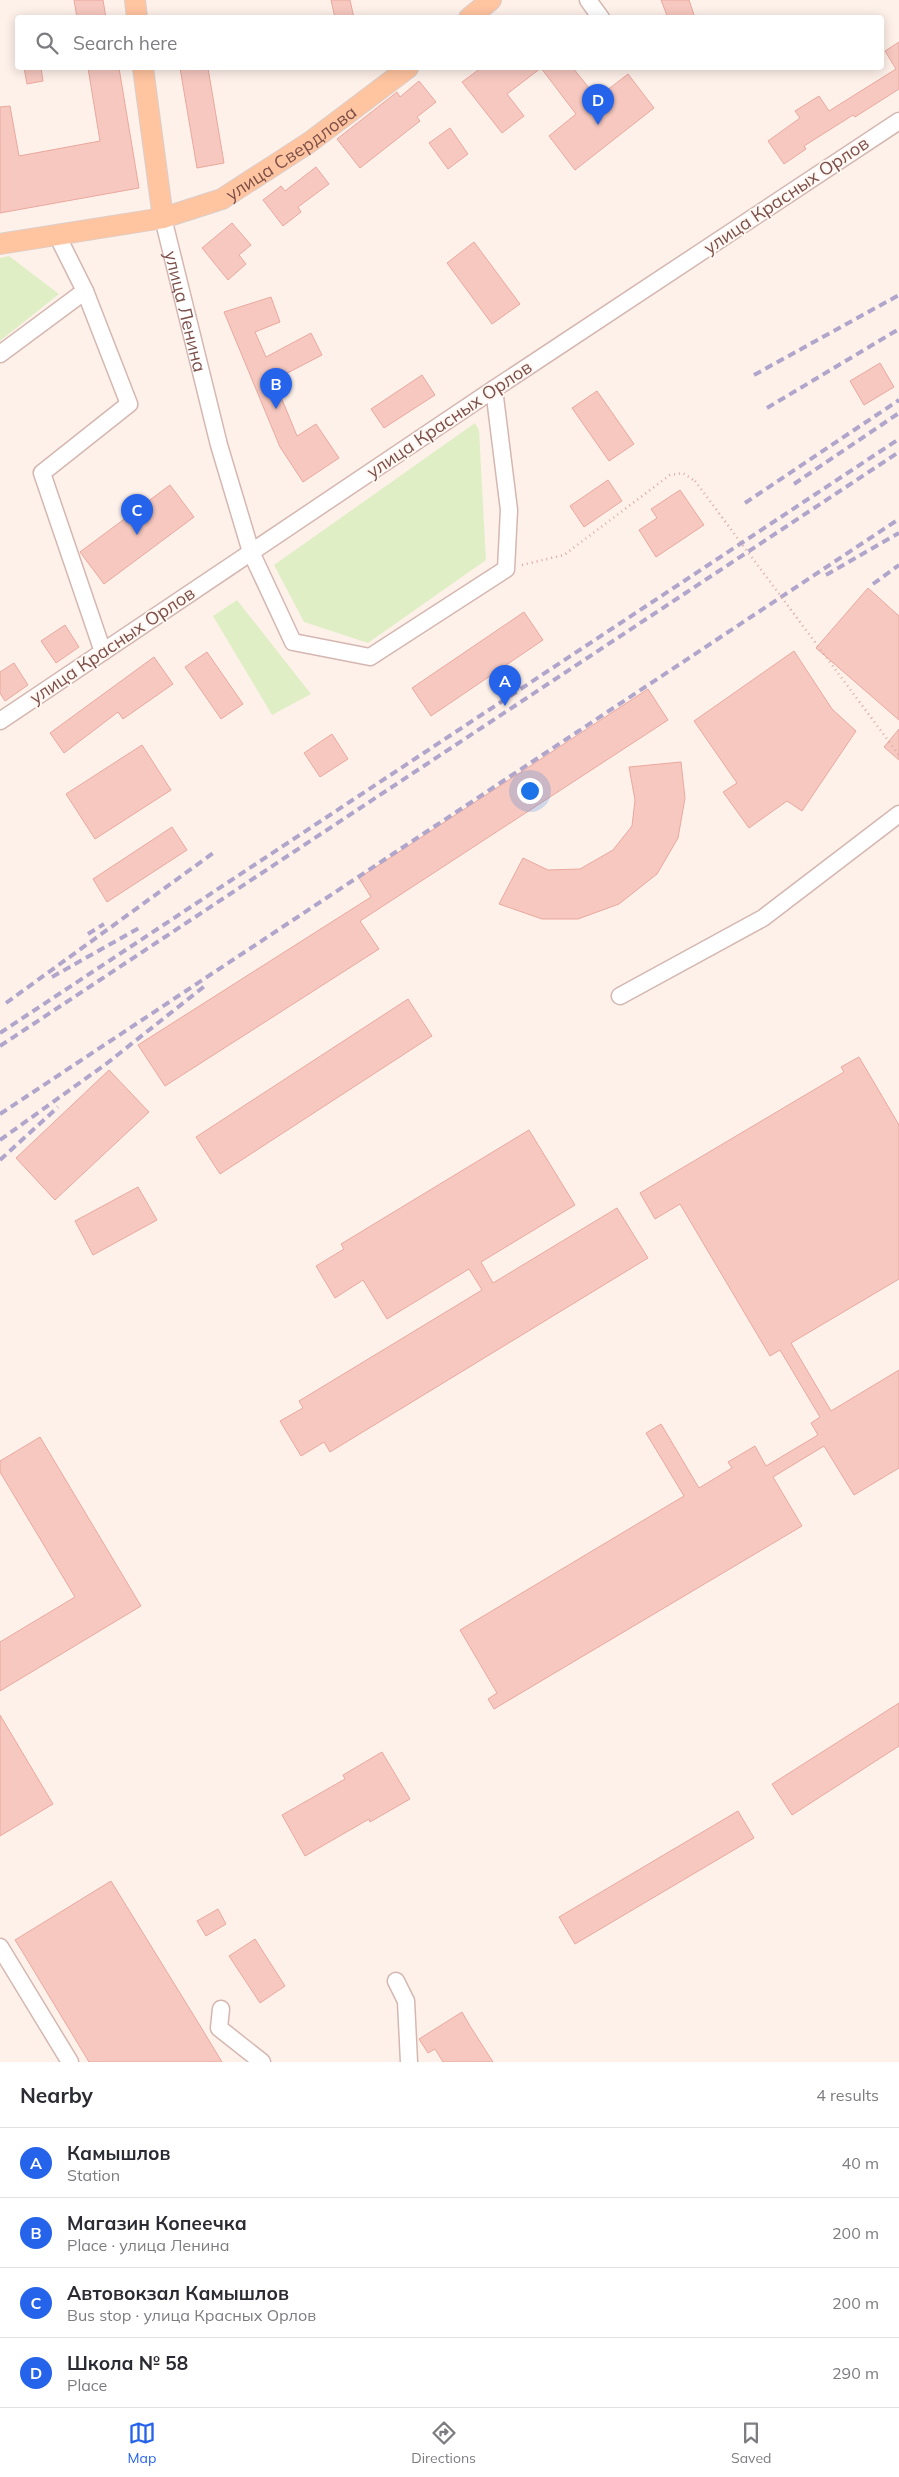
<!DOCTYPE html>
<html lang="en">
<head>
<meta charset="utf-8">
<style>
	body { margin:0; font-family:Mulish,sans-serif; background:#f7f7f7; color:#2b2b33 }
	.you { position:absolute; left:529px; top:790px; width:18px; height:18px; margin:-12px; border:4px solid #fff; border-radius:50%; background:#1a73e8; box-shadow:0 0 0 8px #1a73e833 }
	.badge { display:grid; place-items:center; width:32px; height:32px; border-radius:50%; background:#2563eb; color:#fff; font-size:16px; font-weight:700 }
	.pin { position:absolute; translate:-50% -41px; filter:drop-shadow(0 1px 2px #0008) }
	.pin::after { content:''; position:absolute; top:26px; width:18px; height:15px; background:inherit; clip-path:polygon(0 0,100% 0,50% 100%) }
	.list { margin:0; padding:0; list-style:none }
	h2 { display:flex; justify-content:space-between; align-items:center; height:65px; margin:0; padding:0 20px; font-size:21px }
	h2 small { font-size:16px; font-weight:400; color:#7c7c81 }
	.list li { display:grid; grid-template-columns:32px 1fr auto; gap:15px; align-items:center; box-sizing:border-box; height:70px; padding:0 20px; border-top:1px solid #e1e1e2 }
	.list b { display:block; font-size:19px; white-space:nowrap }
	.list p { margin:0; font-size:16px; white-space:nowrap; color:#7c7c81 }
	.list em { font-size:16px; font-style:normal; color:#7c7c81 }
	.icon { flex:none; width:28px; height:28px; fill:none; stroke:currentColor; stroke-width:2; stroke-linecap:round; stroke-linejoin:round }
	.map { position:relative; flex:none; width:899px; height:2062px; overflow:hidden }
	.search { position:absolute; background:#fff; box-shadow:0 2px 12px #0003; left:15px; right:15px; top:15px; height:55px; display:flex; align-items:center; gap:12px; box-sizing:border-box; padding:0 18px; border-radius:5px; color:#7c7c81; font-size:19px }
	.sheet { height:345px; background:#fff }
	nav { display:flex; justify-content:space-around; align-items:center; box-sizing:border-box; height:70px; border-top:1px solid #e1e1e2; background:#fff; font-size:14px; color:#7c7c81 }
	nav a { display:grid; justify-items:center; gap:2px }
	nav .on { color:#2563eb }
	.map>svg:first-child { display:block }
	.green { fill:#e0eec6 }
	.building { fill:#f6c8bf; stroke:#eaa89e }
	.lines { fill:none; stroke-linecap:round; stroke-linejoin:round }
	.minor-casing { stroke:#d5b7b1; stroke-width:19 }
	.major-casing { stroke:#dacecc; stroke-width:22 }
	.path { stroke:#dca9a1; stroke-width:2.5; stroke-dasharray:1 4; stroke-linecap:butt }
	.minor { stroke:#fff; stroke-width:16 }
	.major { stroke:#ffc4a0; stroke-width:20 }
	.rail { stroke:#b0a5cb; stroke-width:4; stroke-dasharray:8 5; stroke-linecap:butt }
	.path-bridge { stroke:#dca9a1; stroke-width:2.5; stroke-dasharray:1 4; stroke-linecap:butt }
	.labels { text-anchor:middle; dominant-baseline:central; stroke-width:4; stroke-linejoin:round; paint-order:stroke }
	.street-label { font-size:18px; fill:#7c4f4a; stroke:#fff7f2 }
</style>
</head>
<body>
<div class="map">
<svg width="899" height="2062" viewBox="0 0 899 2062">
	<rect width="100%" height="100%" fill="#fef1ea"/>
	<path class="green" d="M 9,256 L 59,294 L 0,341 L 0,258 Z
		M 475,423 L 479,430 L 486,560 L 368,643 L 304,622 L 274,565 Z
		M 237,600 L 311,694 L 272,715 L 213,616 Z"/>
	<path class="building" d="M 74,0 L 103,0 L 106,18 L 77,18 Z
		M 331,0 L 350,0 L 354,18 L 335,18 Z
		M 661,0 L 689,0 L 695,18 L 668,18 Z
		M 899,42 L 899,89 L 855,117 L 853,115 L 804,146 L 806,149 L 784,164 L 768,141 L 800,118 L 795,111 L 819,96 L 829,111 L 896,69 L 885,51 Z
		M 24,68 L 41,68 L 43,81 L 27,84 Z
		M 88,68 L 119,68 L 139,188 L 0,213 L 0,107 L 10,106 L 19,156 L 100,141 Z
		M 180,68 L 208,68 L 224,163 L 197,168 Z
		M 481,68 L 573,68 L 597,98 L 628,74 L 654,108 L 575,170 L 549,136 L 576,114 L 541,68 L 507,94 L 524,116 L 502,133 L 462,82 Z
		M 419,81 L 436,102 L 417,117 L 420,121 L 360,168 L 337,139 L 397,92 L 400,97 Z
		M 450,128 L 468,154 L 448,169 L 429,143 Z
		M 316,167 L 329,184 L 298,207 L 301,212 L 283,226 L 263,200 L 281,186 L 285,191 Z
		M 232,223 L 251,245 L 239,255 L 246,264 L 228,280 L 202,248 Z
		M 474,242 L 520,304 L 492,324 L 447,263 Z
		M 271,297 L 280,322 L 255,332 L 266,357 L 311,333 L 322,355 L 274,380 L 297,436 L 316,424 L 339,458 L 303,482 L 280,447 L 224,312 Z
		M 880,363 L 894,387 L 864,405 L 850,381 Z
		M 422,375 L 435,395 L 384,428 L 371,409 Z
		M 597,391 L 634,444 L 609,461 L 572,408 Z
		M 608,480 L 622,501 L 584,527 L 570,506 Z
		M 170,485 L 194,517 L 104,584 L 80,552 Z
		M 680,490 L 704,525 L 656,557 L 639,530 L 657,518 L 651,509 Z
		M 868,588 L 899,616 L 899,720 L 816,648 Z
		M 524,612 L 543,640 L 431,716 L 412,688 Z
		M 65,625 L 79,647 L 56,663 L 41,641 Z
		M 794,651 L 832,709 L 856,731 L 802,811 L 787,801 L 749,828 L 723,792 L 737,783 L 694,721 Z
		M 207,652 L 243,704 L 221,719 L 185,667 Z
		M 154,657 L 173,684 L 123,719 L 118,712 L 64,753 L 50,733 Z
		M 14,663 L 28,685 L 5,701 L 0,693 L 0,672 Z
		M 648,689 L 668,720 L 360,921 L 379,949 L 165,1086 L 138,1045 L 371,897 L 359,878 Z
		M 899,729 L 899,760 L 884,747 Z
		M 332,734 L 348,759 L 320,777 L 304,753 Z
		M 142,745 L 171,790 L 95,839 L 66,794 Z
		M 681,762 L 685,798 L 678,838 L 657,874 L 619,904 L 578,919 L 542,919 L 499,904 L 523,858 L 548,870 L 580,869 L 613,850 L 632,826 L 635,800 L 629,767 Z
		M 172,827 L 187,850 L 107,902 L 93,879 Z
		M 408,999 L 432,1036 L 220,1174 L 196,1137 Z
		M 859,1057 L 899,1125 L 899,1279 L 791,1343 L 831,1411 L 899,1370 L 899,1468 L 854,1495 L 824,1446 L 773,1477 L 802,1526 L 494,1709 L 488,1699 L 497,1693 L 460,1630 L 684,1496 L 646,1433 L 661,1424 L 699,1488 L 732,1468 L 728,1462 L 755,1446 L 766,1466 L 818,1435 L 811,1423 L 820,1417 L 780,1350 L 770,1356 L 680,1204 L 655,1219 L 640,1193 L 844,1072 L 841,1067 Z
		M 109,1070 L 149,1112 L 55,1200 L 16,1158 Z
		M 529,1130 L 575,1205 L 481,1262 L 493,1283 L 617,1208 L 648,1258 L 330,1452 L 324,1442 L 301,1456 L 280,1421 L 303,1408 L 299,1401 L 482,1290 L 469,1269 L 387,1319 L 363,1280 L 335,1298 L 316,1266 L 344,1249 L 341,1244 Z
		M 138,1187 L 157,1220 L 93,1255 L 75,1221 Z
		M 40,1437 L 141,1606 L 0,1691 L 0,1642 L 75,1597 L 0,1472 L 0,1461 Z
		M 899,1703 L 899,1746 L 792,1815 L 772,1784 Z
		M 0,1715 L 53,1804 L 0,1836 Z
		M 382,1752 L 410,1799 L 370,1822 L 369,1819 L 305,1856 L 282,1815 L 345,1779 L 343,1775 Z
		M 738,1811 L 754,1838 L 575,1944 L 559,1917 Z
		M 111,1881 L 199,2024 L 222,2062 L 89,2062 L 22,1951 L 15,1940 Z
		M 218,1909 L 226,1924 L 206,1936 L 197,1921 Z
		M 255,1939 L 285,1986 L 260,2003 L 229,1956 Z
		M 462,2012 L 470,2026 L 493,2062 L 443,2062 L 435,2049 L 428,2053 L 419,2039 Z"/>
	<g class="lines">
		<g class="minor-casing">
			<g id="minor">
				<path d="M 588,0 L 601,18"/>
				<path id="s1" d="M 163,218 L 219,445 L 251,552 L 293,642 L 370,657 L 506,569 L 509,510 L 494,389"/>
				<path d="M 57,235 L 85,291 L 129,404 L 42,473 L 103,652"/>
				<path d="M 0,354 L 85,291"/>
				<path d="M 0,721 L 494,389 L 899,121"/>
				<path d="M 620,996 L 763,918 L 899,814"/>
				<path d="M 0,1947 L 70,2062"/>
				<path d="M 396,1981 L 406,2001 L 409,2062"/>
				<path d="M 221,2009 L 219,2028 L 262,2062"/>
			</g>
		</g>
		<g class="major-casing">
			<g id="major">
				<path d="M 135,0 L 137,18"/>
				<path d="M 469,18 L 491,0"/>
				<path d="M 143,68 L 163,218"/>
				<path id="s2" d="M 0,244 L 163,218 L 222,199 L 310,142 L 408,68"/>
			</g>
		</g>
		<path class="path" d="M 522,565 L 564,555 L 670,475 L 683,473 L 695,481"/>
		<use href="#minor" class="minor"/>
		<use href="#major" class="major"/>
		<path class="rail" d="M 754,375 L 899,295
			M 767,408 L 899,329
			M 794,484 L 899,413
			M 745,503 L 899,400
			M 826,575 L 899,533
			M 873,584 L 899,565
			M 88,934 L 104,924
			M 52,977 L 139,928
			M 6,1003 L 216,851
			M 0,1033 L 899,439
			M 0,1046 L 899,452
			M 0,1114 L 899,519
			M 0,1140 L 106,1064 L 206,985
			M 0,1160 L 58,1107"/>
		<path class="path-bridge" d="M 695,481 L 899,755"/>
	</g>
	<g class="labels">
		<g class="street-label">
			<text stroke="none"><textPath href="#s2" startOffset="310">улица Свердлова</textPath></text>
			<text transform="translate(786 195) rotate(-34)">улица Красных Орлов</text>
			<text stroke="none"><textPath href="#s1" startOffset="96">улица Ленина</textPath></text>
			<text transform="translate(449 419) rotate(-34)">улица Красных Орлов</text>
			<text transform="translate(112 645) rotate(-34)">улица Красных Орлов</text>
		</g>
	</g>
</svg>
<div class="you"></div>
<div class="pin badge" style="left:505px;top:706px">A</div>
<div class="pin badge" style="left:276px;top:409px">B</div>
<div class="pin badge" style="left:137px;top:535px">C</div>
<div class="pin badge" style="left:598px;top:125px">D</div>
<div class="search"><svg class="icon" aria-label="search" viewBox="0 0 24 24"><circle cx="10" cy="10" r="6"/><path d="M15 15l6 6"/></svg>Search here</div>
</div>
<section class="sheet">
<h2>Nearby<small>4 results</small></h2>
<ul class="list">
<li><span class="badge">A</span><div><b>Камышлов</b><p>Station</p></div><em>40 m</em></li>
<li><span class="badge">B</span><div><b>Магазин Копеечка</b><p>Place · улица Ленина</p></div><em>200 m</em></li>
<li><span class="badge">C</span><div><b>Автовокзал Камышлов</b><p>Bus stop · улица Красных Орлов</p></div><em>200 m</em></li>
<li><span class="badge">D</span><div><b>Школа № 58</b><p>Place</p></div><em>290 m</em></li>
</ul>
</section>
<nav>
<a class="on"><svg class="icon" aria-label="map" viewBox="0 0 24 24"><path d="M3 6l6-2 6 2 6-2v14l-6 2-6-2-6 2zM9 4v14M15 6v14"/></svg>Map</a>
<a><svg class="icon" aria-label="directions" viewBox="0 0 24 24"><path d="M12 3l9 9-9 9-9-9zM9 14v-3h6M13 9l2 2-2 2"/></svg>Directions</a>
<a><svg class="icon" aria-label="saved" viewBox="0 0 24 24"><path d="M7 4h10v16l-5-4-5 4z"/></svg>Saved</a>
</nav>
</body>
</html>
